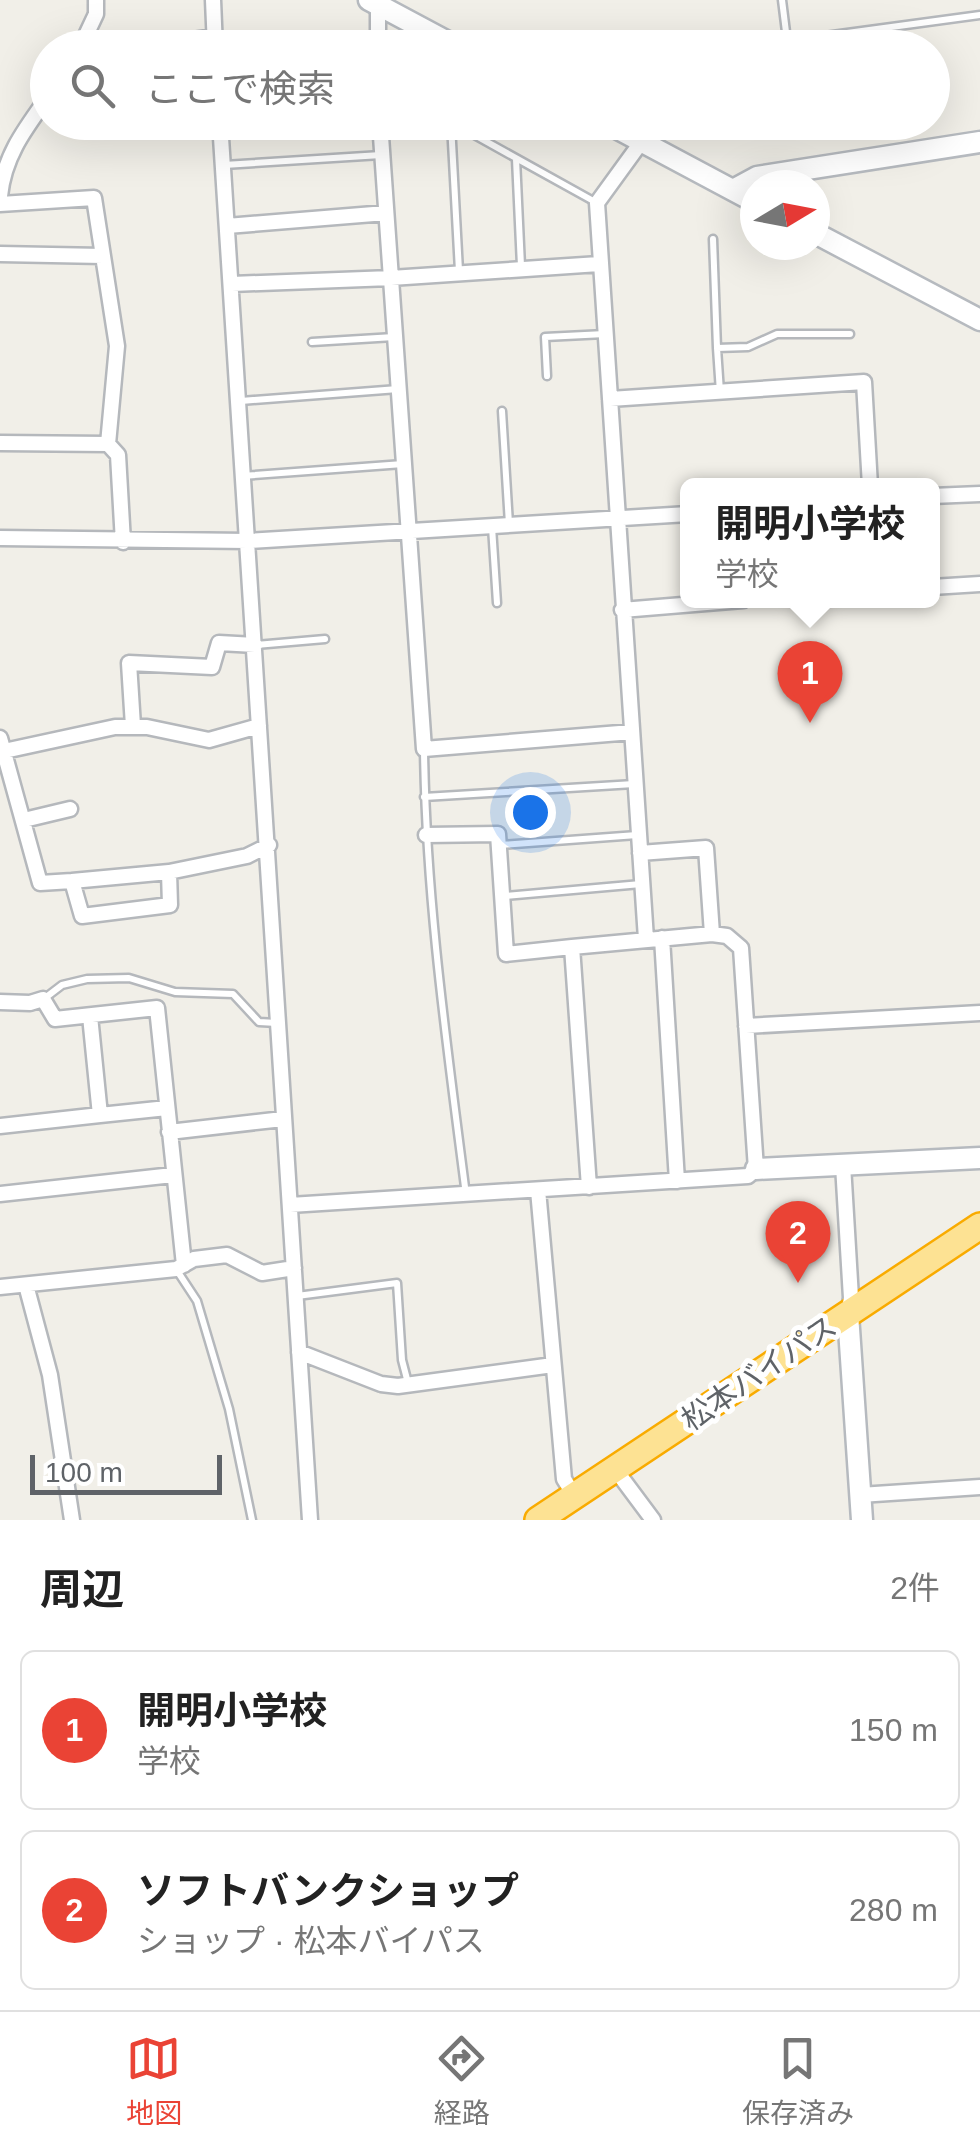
<!DOCTYPE html>
<html lang="ja">
<head>
<meta charset="utf-8">
<style>
	body { margin:0; font-family:Arial,"Noto Sans JP",sans-serif; background:#f6f6f6; color:#222 }
	.compass { position:absolute; left:740px; top:170px; width:90px; height:90px; border-radius:50%; background:#fff; box-shadow:0 10px 40px #0002; rotate:80deg }
	.scale { position:absolute; left:30px; bottom:25px; width:192px; box-sizing:border-box; padding-left:10px; border:5px solid #5f6368; border-top:0; font-size:28px; line-height:35px; white-space:nowrap; color:#5f6368; -webkit-text-stroke:8px #fff; paint-order:stroke }
	.you { position:absolute; left:530px; top:812px; width:35px; height:35px; margin:-25px; border:8px solid #fff; border-radius:50%; background:#1a73e8; box-shadow:0 0 0 15px #1a73e833 }
	.badge { display:grid; place-items:center; width:65px; height:65px; border-radius:50%; background:#ea4335; color:#fff; font-size:32px; font-weight:700 }
	.pin { position:absolute; translate:-50% -82px; filter:drop-shadow(0 2px 5px #0008) }
	.pin::after { content:''; position:absolute; top:52px; width:35px; height:30px; background:inherit; clip-path:polygon(0 0,100% 0,50% 100%) }
	.popup { position:absolute; left:680px; top:478px; width:260px; height:130px; box-sizing:border-box; display:grid; place-content:center; border-radius:15px; background:#fff; filter:drop-shadow(0 2px 8px #0005); font-size:32px; white-space:nowrap; color:#767676 }
	.popup b { font-size:38px; color:#222 }
	.popup::after { content:''; position:absolute; left:50%; top:100%; margin-left:-20px; border:20px solid transparent; border-top-color:#fff }
	.list { margin:0; padding:0; list-style:none }
	h2 { display:flex; justify-content:space-between; align-items:center; height:130px; margin:0; padding:0 40px; font-size:42px }
	h2 small { font-size:32px; font-weight:400; color:#767676 }
	.list li { display:grid; grid-template-columns:65px 1fr auto; gap:30px; align-items:center; box-sizing:border-box; height:160px; margin:0 20px 20px; padding:0 20px; border:2px solid #e0e0e0; border-radius:15px }
	.list b { display:block; font-size:38px; white-space:nowrap }
	.list p { margin:0; font-size:32px; white-space:nowrap; color:#767676 }
	.list em { font-size:32px; font-style:normal; color:#767676 }
	.icon { flex:none; width:55px; height:55px; fill:none; stroke:currentColor; stroke-width:2; stroke-linecap:round; stroke-linejoin:round }
	.map { position:relative; flex:none; width:980px; height:1520px; overflow:hidden }
	.search { position:absolute; background:#fff; box-shadow:0 10px 40px #0002; left:30px; right:30px; top:30px; height:110px; display:flex; align-items:center; gap:25px; box-sizing:border-box; padding:0 35px; border-radius:55px; color:#767676; font-size:38px }
	.sheet { height:490px; background:#fff }
	nav { display:flex; justify-content:space-around; align-items:center; box-sizing:border-box; height:140px; border-top:2px solid #e0e0e0; background:#fff; font-size:28px; color:#767676 }
	nav a { display:grid; justify-items:center; gap:5px }
	nav .on { color:#ea4335 }
	.map>svg:first-child { display:block }
	.lines { fill:none; stroke-linecap:round; stroke-linejoin:round }
	.lane-casing { stroke:#b5b8bc; stroke-width:11 }
	.street-casing { stroke:#b5b8bc; stroke-width:19 }
	.secondary-casing { stroke:#b6babf; stroke-width:25 }
	.highway-casing { stroke:#f9ab00; stroke-width:30 }
	.lane { stroke:#fff; stroke-width:6 }
	.street { stroke:#fff; stroke-width:14 }
	.secondary { stroke:#fff; stroke-width:20 }
	.highway { stroke:#fde293; stroke-width:25 }
	.labels { text-anchor:middle; dominant-baseline:central; stroke-width:10; stroke-linejoin:round; paint-order:stroke }
	.street-label { font-size:30px; fill:#5f6368; stroke:#fff }
</style>
</head>
<body>
<div class="map">
<svg width="980" height="1520" viewBox="0 0 980 1520">
	<rect width="100%" height="100%" fill="#f1efe8"/>
	<g class="lines">
		<g class="lane-casing">
			<path id="lane" d="M 782,0 L 788,48
				M 788,41 L 980,15
				M 451,122 L 597,203
				M 451,124 L 459,271
				M 516,159 L 521,266
				M 224,165 L 381,155
				M 713,239 L 717,348
				M 312,342 L 394,337
				M 547,376 L 545,337 L 605,334
				M 720,392 L 717,348 L 748,347 L 777,334 L 850,334
				M 241,401 L 398,389
				M 502,411 L 509,524
				M 242,476 L 403,464
				M 492,527 L 497,603
				M 256,645 L 325,639
				M 424,750 C 426,900 447,1046 466,1195
				M 424,797 L 634,784
				M 500,845 L 637,835
				M 504,896 L 641,884
				M 45,998 L 62,985 L 87,979 L 129,978 L 175,992 L 233,994 L 259,1022 L 277,1023
				M 176,1269 L 197,1301 L 229,1409 L 252,1520
				M 297,1296 L 397,1283 L 402,1360 L 408,1383"/>
		</g>
		<g class="street-casing">
			<path id="street" d="M 213,0 L 215,48
				M 80,48 L 96,14 L 96,0
				M 133,48 L 215,37
				M 378,48 L 378,5
				M 220,122 L 310,1520
				M 380,122 L 424,749 L 632,732
				M 132,124 L 132,122
				M 642,141 L 597,203 L 646,939
				M 0,196 C 4,156 25,129 48,97
				M 0,204 L 94,198 L 103,256
				M 227,226 L 386,213
				M 0,254 L 103,256 L 117,346 L 108,444 L 118,455 L 123,542
				M 232,284 L 391,278 L 599,264
				M 610,399 L 864,382 L 870,486
				M 0,443 L 108,444
				M 932,496 L 980,494
				M 0,538 L 248,541 L 688,514
				M 932,587 L 980,584
				M 622,610 L 743,600
				M 133,726 L 129,663 L 212,667 L 219,643 L 255,645
				M 0,738 L 40,883 L 72,881 L 82,916 L 170,905 L 169,872 L 247,856 L 269,845
				M 0,752 L 115,727 L 147,727 L 209,740 L 259,726
				M 24,820 L 70,809
				M 426,835 L 498,834 L 506,954 L 572,947
				M 640,853 L 706,848 L 712,934
				M 72,881 L 169,872
				M 662,938 L 677,1181
				M 0,1002 L 30,1003 L 43,999 L 55,1019 L 157,1008 L 184,1265
				M 746,1026 L 980,1013
				M 100,1115 L 167,1108
				M 0,1126 L 100,1115 L 90,1016
				M 169,1132 L 283,1119
				M 843,1165 L 851,1298 L 848,1314
				M 538,1190 L 564,1479 L 574,1495
				M 0,1194 L 173,1175
				M 290,1205 L 748,1176 L 756,1169 L 741,948 L 727,936 L 712,934 L 572,947 L 589,1187
				M 26,1285 L 50,1375 L 72,1520
				M 0,1287 L 176,1269 L 194,1259 L 227,1255 L 262,1273 L 294,1268
				M 299,1352 L 381,1384 L 398,1386 L 553,1365
				M 615,1469 L 653,1520
				M 860,1495 L 980,1487"/>
		</g>
		<g class="secondary-casing">
			<path id="secondary" d="M 369,0 L 459,48
				M 605,122 L 755,202
				M 733,190 L 757,177 L 980,142
				M 815,233 L 980,320
				M 756,1169 L 980,1158
				M 848,1314 L 862,1520"/>
		</g>
		<g class="highway-casing">
			<path id="highway" d="M 538,1520 L 980,1226"/>
		</g>
		<use href="#lane" class="lane"/>
		<use href="#street" class="street"/>
		<use href="#secondary" class="secondary"/>
		<use href="#highway" class="highway"/>
	</g>
	<g class="labels">
		<g class="street-label">
			<text transform="translate(759 1373) rotate(-34)">松本バイパス</text>
		</g>
	</g>
</svg>
<svg class="compass" viewBox="-18 -18 36 36"><path d="M0-13l5 13h-10z" fill="#e53935"/><path d="M0 13l5-13h-10z" fill="#767676"/></svg>
<div class="scale">100 m</div>
<div class="you"></div>
<div class="pin badge" style="left:810px;top:723px">1</div>
<div class="popup"><b>開明小学校</b>学校</div>
<div class="pin badge" style="left:798px;top:1283px">2</div>
<div class="search"><svg class="icon" aria-label="search" viewBox="0 0 24 24"><circle cx="10" cy="10" r="6"/><path d="M15 15l6 6"/></svg>ここで検索</div>
</div>
<section class="sheet">
<h2>周辺<small>2件</small></h2>
<ul class="list">
<li><span class="badge">1</span><div><b>開明小学校</b><p>学校</p></div><em>150 m</em></li>
<li><span class="badge">2</span><div><b>ソフトバンクショップ</b><p>ショップ · 松本バイパス</p></div><em>280 m</em></li>
</ul>
</section>
<nav>
<a class="on"><svg class="icon" aria-label="map" viewBox="0 0 24 24"><path d="M3 6l6-2 6 2 6-2v14l-6 2-6-2-6 2zM9 4v14M15 6v14"/></svg>地図</a>
<a><svg class="icon" aria-label="directions" viewBox="0 0 24 24"><path d="M12 3l9 9-9 9-9-9zM9 14v-3h6M13 9l2 2-2 2"/></svg>経路</a>
<a><svg class="icon" aria-label="saved" viewBox="0 0 24 24"><path d="M7 4h10v16l-5-4-5 4z"/></svg>保存済み</a>
</nav>
</body>
</html>
